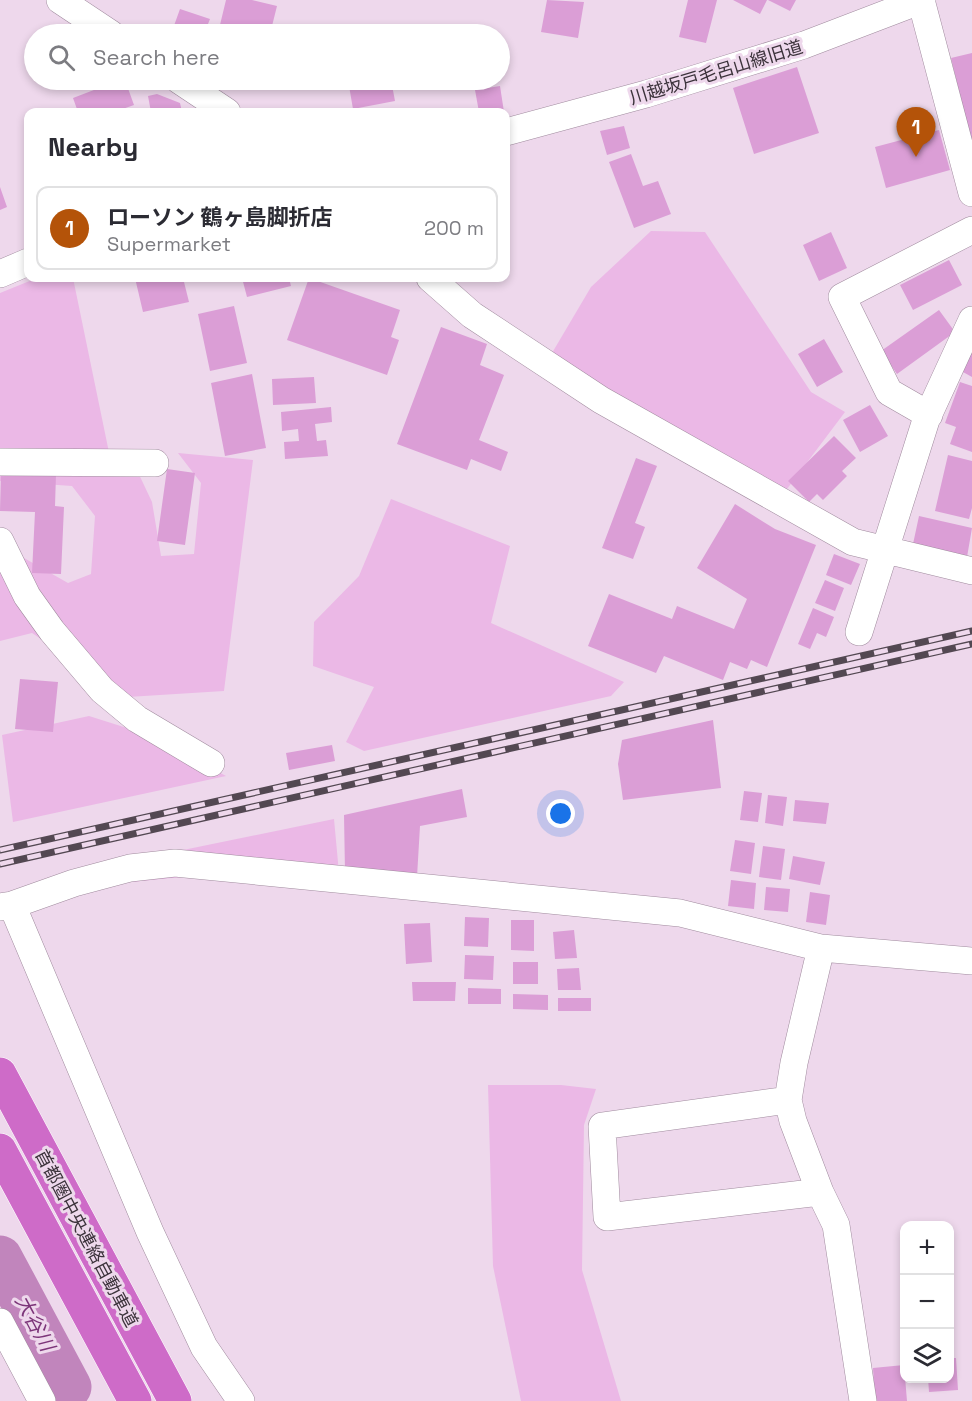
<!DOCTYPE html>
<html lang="en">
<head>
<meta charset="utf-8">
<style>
	body { margin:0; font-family:"Space Grotesk","Noto Sans JP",sans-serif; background:#f2f2f3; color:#2b2b33 }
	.controls { position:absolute; right:18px; bottom:18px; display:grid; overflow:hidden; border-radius:12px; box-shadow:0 3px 9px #0003 }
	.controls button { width:54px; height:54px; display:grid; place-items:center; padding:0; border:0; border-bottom:2px solid #e1e1e2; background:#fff; color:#2b2b33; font:30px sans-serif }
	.you { position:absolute; left:561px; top:814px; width:21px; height:21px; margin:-15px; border:4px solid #fff; border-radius:50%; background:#1a73e8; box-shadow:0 0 0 9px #1a73e833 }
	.badge { display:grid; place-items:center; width:39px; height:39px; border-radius:50%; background:#b45309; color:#fff; font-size:20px; font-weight:700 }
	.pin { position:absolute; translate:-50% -50px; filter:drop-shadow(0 2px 3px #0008) }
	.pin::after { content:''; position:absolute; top:32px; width:21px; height:18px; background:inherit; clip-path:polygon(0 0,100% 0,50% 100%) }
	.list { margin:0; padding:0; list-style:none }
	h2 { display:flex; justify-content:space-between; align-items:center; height:78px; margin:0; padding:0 24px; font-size:26px }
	h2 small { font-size:20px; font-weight:400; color:#7c7c81 }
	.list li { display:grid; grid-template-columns:39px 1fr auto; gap:18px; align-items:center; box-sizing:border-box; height:84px; margin:0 12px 12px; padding:0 12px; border:2px solid #e1e1e2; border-radius:12px }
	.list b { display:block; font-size:22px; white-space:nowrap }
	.list p { margin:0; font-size:20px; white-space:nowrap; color:#7c7c81 }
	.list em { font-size:20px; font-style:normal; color:#7c7c81 }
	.icon { flex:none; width:33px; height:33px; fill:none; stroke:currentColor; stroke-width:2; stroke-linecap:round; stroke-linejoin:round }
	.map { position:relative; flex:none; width:972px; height:1401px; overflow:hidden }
	.search { position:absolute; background:#fff; box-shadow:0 3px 9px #0003; left:24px; top:24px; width:486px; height:66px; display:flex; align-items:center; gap:15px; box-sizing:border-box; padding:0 21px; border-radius:33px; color:#7c7c81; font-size:22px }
	.panel { position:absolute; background:#fff; box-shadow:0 3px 9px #0003; left:24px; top:108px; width:486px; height:174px; border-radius:12px }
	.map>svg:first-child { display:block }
	.green { fill:#ebb8e6 }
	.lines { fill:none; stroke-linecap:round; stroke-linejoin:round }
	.river { stroke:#c185bc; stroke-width:45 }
	.building { fill:#db9ed6 }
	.minor-casing { stroke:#a08b9e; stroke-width:28 }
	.highway-casing { stroke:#fff; stroke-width:34 }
	.minor { stroke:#fff; stroke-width:27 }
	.highway { stroke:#ce6bc8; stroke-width:33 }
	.rail-casing { stroke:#534852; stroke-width:7 }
	.rail { stroke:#eed8ec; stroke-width:4.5; stroke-dasharray:14; stroke-linecap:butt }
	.labels { text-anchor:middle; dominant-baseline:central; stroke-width:6; stroke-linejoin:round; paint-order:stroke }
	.street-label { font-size:18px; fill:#3c333b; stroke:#eed8ec }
	.water-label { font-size:20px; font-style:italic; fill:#7c3579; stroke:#eed8ec }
</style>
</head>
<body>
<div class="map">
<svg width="972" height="1401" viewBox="0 0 972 1401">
	<rect width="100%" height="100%" fill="#eed8ec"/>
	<path class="green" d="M 651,231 L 705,232 L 811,392 L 845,412 L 784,493 L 593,384 L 552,353 L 591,287 Z
		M 37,278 L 73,278 L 112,467 L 135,466 L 152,502 L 161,556 L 194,554 L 201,483 L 178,453 L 253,460 L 224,691 L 128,697 L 32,633 L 0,641 L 0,547 L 17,554 L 68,583 L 91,574 L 95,516 L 72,486 L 0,481 L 0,293 Z
		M 391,499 L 510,546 L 491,623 L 624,682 L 611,696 L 364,751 L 346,742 L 374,687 L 313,666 L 314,622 L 359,576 Z
		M 89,716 L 149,735 L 226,776 L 13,822 L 2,735 Z
		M 334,819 L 339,873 L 182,877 L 50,890 L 47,878 Z
		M 488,1085 L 561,1085 L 596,1089 L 584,1125 L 582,1270 L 621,1401 L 521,1401 L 493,1266 Z"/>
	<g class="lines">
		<path class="river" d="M 0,1258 L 69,1387"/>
	</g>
	<path class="building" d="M 226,0 L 252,0 L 277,6 L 270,34 L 242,34 L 219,29 Z
		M 547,0 L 584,2 L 578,38 L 541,32 Z
		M 688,0 L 717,0 L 706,43 L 679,37 Z
		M 733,0 L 767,0 L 760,14 Z
		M 768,0 L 796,0 L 790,11 Z
		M 180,9 L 210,19 L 204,34 L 171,34 Z
		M 382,29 L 383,34 L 360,34 L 360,33 Z
		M 972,53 L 972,141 L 971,141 L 951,58 Z
		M 797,67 L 819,133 L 754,154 L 733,88 Z
		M 120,80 L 125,80 L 134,105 L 114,112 L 78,112 L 73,98 Z
		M 348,80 L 391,80 L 395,101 L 353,109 Z
		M 500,86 L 504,112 L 479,112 L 475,90 Z
		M 157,94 L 180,103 L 182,112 L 151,112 L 148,96 Z
		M 624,126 L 630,148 L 607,155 L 600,131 Z
		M 939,130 L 950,170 L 886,188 L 875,147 Z
		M 631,154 L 643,186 L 658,181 L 671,214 L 634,228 L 609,162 Z
		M 0,187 L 7,207 L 0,210 Z
		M 831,232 L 847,268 L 819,281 L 803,245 Z
		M 949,260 L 962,285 L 913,310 L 900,285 Z
		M 135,278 L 183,278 L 189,302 L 143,312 Z
		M 242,278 L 289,278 L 291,286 L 247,297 Z
		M 309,278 L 400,310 L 391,337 L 399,340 L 387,375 L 287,340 Z
		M 234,306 L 247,363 L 210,371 L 198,314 Z
		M 939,310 L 955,332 L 897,374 L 881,351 Z
		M 441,327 L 487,344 L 480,365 L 504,375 L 479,440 L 508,452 L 501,471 L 471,459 L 467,470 L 397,444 Z
		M 824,339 L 843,372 L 817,387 L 798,354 Z
		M 972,351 L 972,377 L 963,372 Z
		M 252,374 L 266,448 L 225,456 L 211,383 Z
		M 314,377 L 316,403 L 273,405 L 272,379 Z
		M 960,382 L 972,386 L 972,452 L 950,444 L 956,427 L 945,423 Z
		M 870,405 L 888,436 L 860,452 L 843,420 Z
		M 331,407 L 332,422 L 315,424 L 317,441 L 326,440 L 328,456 L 285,459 L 284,442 L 299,441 L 298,429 L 282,431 L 281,412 Z
		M 834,436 L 856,458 L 842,471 L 847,476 L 823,500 L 817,494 L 809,502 L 788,481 Z
		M 948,455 L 972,461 L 972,508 L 969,519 L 935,511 Z
		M 636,458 L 657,466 L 635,523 L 645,527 L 633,559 L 602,548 Z
		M 167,469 L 195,473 L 185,545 L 157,541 Z
		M 1,472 L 56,474 L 55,506 L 64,507 L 61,574 L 32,573 L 35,512 L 0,511 Z
		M 735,504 L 775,529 L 816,545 L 767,667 L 751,660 L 747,669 L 730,662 L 723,680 L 664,656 L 656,673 L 588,646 L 609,594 L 672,619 L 677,606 L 734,629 L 747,599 L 697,568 Z
		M 919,516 L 972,528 L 967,557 L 913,544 Z
		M 834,554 L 860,564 L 851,585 L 826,575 Z
		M 825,580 L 844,588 L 835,611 L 815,603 Z
		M 813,608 L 834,617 L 826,637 L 817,633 L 810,649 L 798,644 Z
		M 20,679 L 58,682 L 53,732 L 15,729 Z
		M 713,720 L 721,788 L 623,800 L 618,764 L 622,740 Z
		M 332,745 L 335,761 L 289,770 L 286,753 Z
		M 462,789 L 467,817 L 420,826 L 417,877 L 345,872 L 344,815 Z
		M 744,791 L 762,793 L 758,822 L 740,820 Z
		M 768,795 L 787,797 L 783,826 L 765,823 Z
		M 795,800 L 829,803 L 826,824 L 793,821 Z
		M 735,840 L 755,843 L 751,874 L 730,871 Z
		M 763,846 L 785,849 L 781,880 L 759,877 Z
		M 793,856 L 825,862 L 820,885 L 789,879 Z
		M 731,880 L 756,883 L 754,909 L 728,906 Z
		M 766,887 L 790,889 L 788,912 L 764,910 Z
		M 810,892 L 830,895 L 826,925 L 806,922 Z
		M 465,917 L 489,918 L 488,947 L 464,946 Z
		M 511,920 L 534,920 L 534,951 L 511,950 Z
		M 430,923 L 432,962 L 406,964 L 404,924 Z
		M 574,930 L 577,958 L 555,959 L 553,932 Z
		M 465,955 L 494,956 L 493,980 L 464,979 Z
		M 513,962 L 538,962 L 538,984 L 513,984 Z
		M 579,968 L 581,990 L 558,990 L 557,969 Z
		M 412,982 L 456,982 L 455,1001 L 413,1001 Z
		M 468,988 L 501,989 L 501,1004 L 468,1004 Z
		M 513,994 L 548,995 L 548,1010 L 513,1009 Z
		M 558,998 L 591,998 L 591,1011 L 558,1011 Z
		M 950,1358 L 956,1358 L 958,1390 L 929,1392 L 928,1378 L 950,1378 Z
		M 904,1365 L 907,1401 L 875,1401 L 873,1368 Z"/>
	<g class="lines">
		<g class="minor-casing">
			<path id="minor" d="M 60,0 L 111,34
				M 921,0 L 972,193
				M 179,80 L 227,112
				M 506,132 L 646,94 L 804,45 L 922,0
				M 0,274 L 28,262
				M 430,278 L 472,315 L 601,400 L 853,542 L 972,571
				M 929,415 L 889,392 L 842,297 L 972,230
				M 0,462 L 155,463
				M 0,541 L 27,596 L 52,631 L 102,690 L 137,719 L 211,763
				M 859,632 L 926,420 L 972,320
				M 12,905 L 74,883 L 130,868 L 175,863 L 680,913 L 821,948 L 972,961
				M 0,907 L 12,905 L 150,1232 L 204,1347 L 241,1401
				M 788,1100 L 602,1126 L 607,1217 L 820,1192 L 793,1121 L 788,1100 L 794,1063 L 821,948
				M 820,1192 L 836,1225 L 863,1401
				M 0,1322 L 42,1401"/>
		</g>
		<g class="highway-casing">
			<path id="highway" d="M 0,1074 L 175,1401
				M 0,1150 L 135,1401"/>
		</g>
		<use href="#minor" class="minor"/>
		<use href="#highway" class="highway"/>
		<g class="rail-casing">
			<path id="rail" d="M 0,850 L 972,631
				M 0,864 L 972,644"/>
		</g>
		<use href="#rail" class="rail"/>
	</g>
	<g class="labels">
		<g class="street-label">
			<text transform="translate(716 72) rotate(-17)">川越坂戸毛呂山線旧道</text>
			<text transform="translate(87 1238) rotate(62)">首都圏中央連絡自動車道</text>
		</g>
		<g class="water-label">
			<text transform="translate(35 1323) rotate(62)">大谷川</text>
		</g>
	</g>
</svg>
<div class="controls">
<button>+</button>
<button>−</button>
<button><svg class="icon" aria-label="layers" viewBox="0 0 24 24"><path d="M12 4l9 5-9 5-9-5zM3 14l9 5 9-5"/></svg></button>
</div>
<div class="you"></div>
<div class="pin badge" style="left:916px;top:157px">1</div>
<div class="search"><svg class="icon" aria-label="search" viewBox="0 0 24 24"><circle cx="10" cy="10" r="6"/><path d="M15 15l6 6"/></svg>Search here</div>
<section class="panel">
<h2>Nearby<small></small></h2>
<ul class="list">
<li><span class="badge">1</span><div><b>ローソン 鶴ヶ島脚折店</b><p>Supermarket</p></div><em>200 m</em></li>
</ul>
</section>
</div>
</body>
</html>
